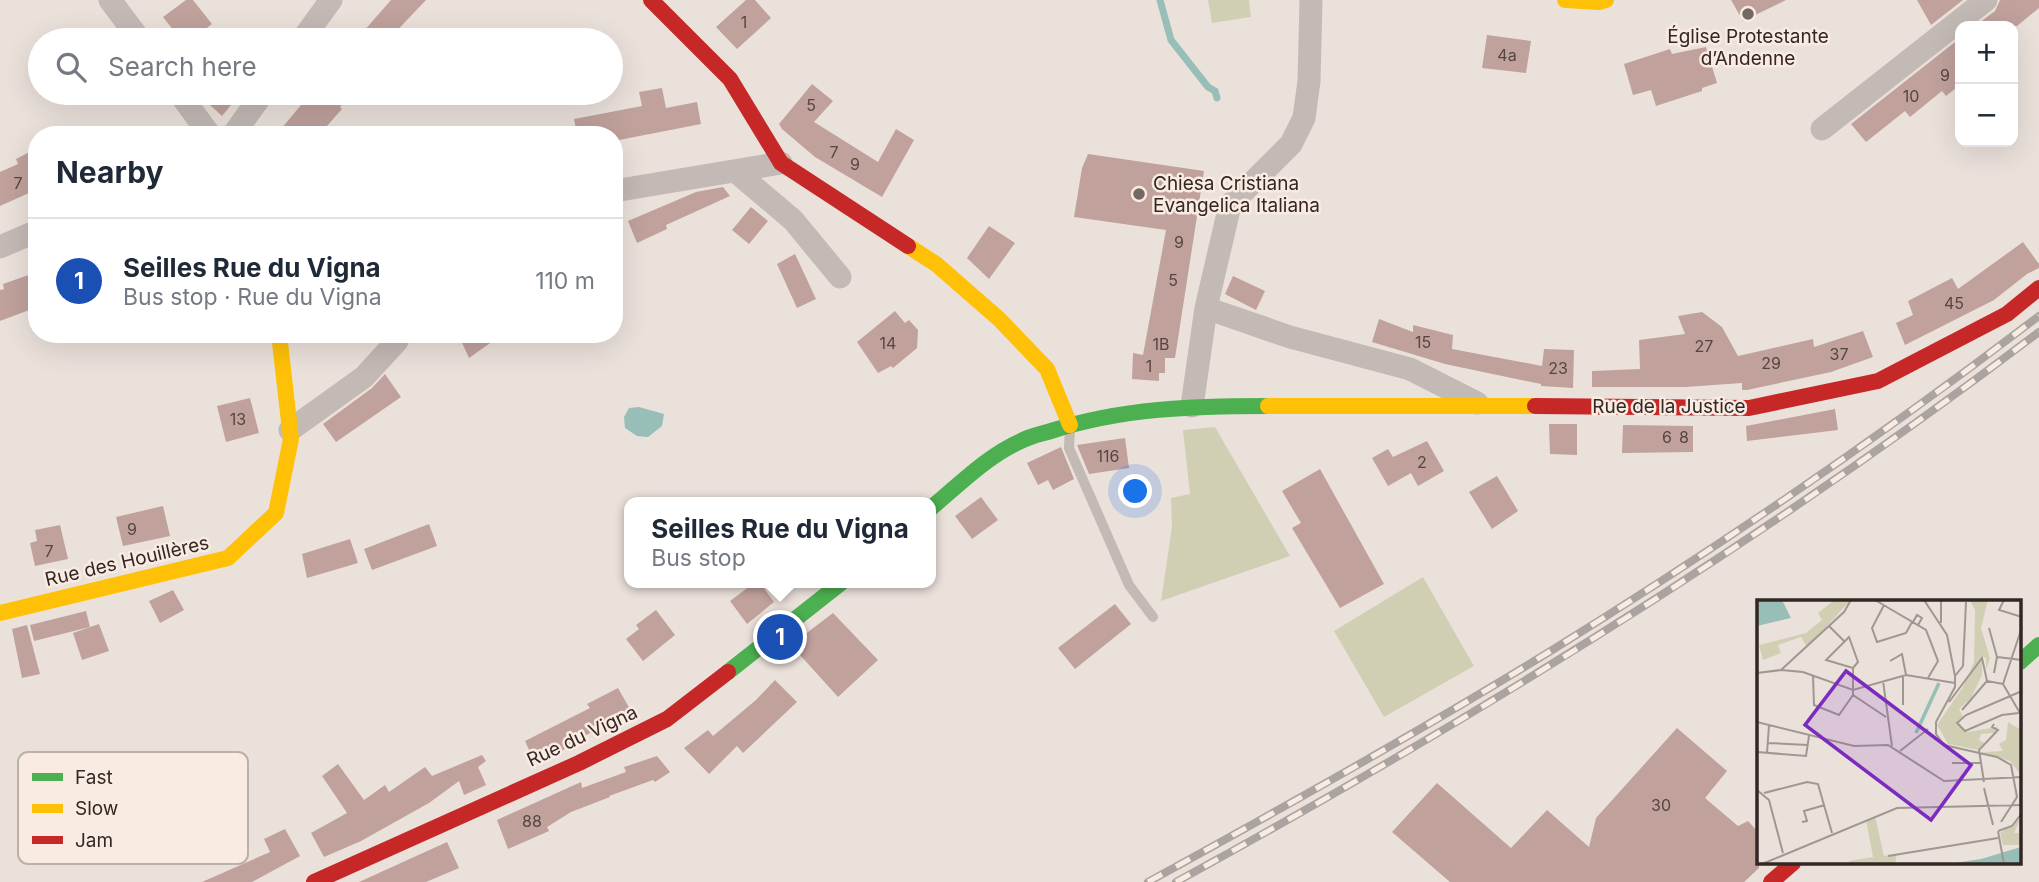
<!DOCTYPE html>
<html lang="en">
<head>
<meta charset="utf-8">
<style>
	body { margin:0; font-family:Inter,sans-serif; background:#f6f6f7; color:#1f2937 }
	.controls { position:absolute; right:21px; top:21px; display:grid; overflow:hidden; border-radius:14px; box-shadow:0 7px 28px #0002 }
	.controls button { width:63px; height:63px; display:grid; place-items:center; padding:0; border:0; border-bottom:2px solid #e0e1e3; background:#fff; color:#1f2937; font:35px sans-serif }
	.you { position:absolute; left:1136px; top:492px; width:24px; height:24px; margin:-18px; border:5px solid #fff; border-radius:50%; background:#1a73e8; box-shadow:0 0 0 10px #1a73e833 }
	.badge { display:grid; place-items:center; width:46px; height:46px; border-radius:50%; background:#2563eb; color:#fff; font-size:23px; font-weight:700 }
	.pin { position:absolute; translate:-50% -50%; border:4px solid #fff; box-shadow:0 2px 7px #0006 }
	.popup { position:absolute; left:624px; top:497px; width:312px; height:91px; box-sizing:border-box; display:grid; place-content:center; border-radius:14px; background:#fff; filter:drop-shadow(0 2px 5px #0005); font-size:23px; white-space:nowrap; color:#747a83 }
	.popup b { font-size:26px; color:#1f2937 }
	.popup::after { content:''; position:absolute; left:50%; top:100%; margin-left:-14px; border:14px solid transparent; border-top-color:#fff }
	.list { margin:0; padding:0; list-style:none }
	h2 { display:flex; justify-content:space-between; align-items:center; height:91px; margin:0; padding:0 28px; font-size:30px }
	h2 small { font-size:23px; font-weight:400; color:#747a83 }
	.list li { display:grid; grid-template-columns:46px 1fr auto; gap:21px; align-items:center; box-sizing:border-box; height:126px; padding:0 28px; border-top:2px solid #e0e1e3 }
	.list b { display:block; font-size:26px; white-space:nowrap }
	.list p { margin:0; font-size:23px; white-space:nowrap; color:#747a83 }
	.list em { font-size:23px; font-style:normal; color:#747a83 }
	.icon { flex:none; width:38px; height:38px; fill:none; stroke:currentColor; stroke-width:2; stroke-linecap:round; stroke-linejoin:round }
	.map { position:relative; flex:none; width:2039px; height:882px; overflow:hidden }
	.search { position:absolute; background:#fff; box-shadow:0 7px 28px #0002; left:28px; top:28px; width:595px; height:77px; display:flex; align-items:center; gap:18px; box-sizing:border-box; padding:0 24px; border-radius:38px; color:#747a83; font-size:26px }
	.panel { position:absolute; background:#fff; box-shadow:0 7px 28px #0002; left:28px; top:126px; width:595px; height:217px; border-radius:28px }
	.map>svg:first-child { display:block }
	.green { fill:#d0cfb4 }
	.water { fill:#97beb7 }
	.lines { fill:none; stroke-linecap:round; stroke-linejoin:round }
	.stream { stroke:#97beb7; stroke-width:7 }
	.building { fill:#c0a19c }
	.lane { stroke:#c3b9b5; stroke-width:10 }
	.street { stroke:#c3b9b5; stroke-width:23 }
	.fast { stroke:#4caf50; stroke-width:16 }
	.slow { stroke:#ffc107; stroke-width:16 }
	.jam { stroke:#c62828; stroke-width:16 }
	.rail-casing { stroke:#aba39f; stroke-width:8 }
	.rail { stroke:#f9ebe1; stroke-width:5; stroke-dasharray:16; stroke-linecap:butt }
	.poi-dot { fill:#736864; stroke:#f9ebe1; stroke-width:2.5 }
	.labels { text-anchor:middle; dominant-baseline:central; stroke-width:5; stroke-linejoin:round; paint-order:stroke }
	.number-label { font-size:16px; fill:#564642 }
	.poi-label { font-size:19px; fill:#332724; stroke:#f9ebe1 }
	.street-label { font-size:19px; fill:#332724; stroke:#f9ebe1 }
	.inset-river { fill:none; stroke:#97beb7; stroke-width:3.5 }
	.inset-road { fill:none; stroke:#a19792; stroke-width:2 }
	.view { fill:#7b2cbf; fill-opacity:0.15; stroke:#7b2cbf; stroke-width:3.5 }
	.inset-edge { fill:none; stroke:#332724; stroke-width:3.5 }
	.key { fill:#f9ebe1; stroke:#beb0a8; stroke-width:2 }
	.key-label { font-size:19px; fill:#332724 }
</style>
</head>
<body>
<div class="map">
<svg width="2039" height="882" viewBox="0 0 2039 882">
	<rect width="100%" height="100%" fill="#ebe1db"/>
	<path class="green" d="M 1208,0 L 1249,0 L 1251,17 L 1212,23 Z
		M 1215,427 L 1290,556 L 1161,601 L 1172,527 L 1171,498 L 1190,494 L 1183,430 Z
		M 1423,577 L 1474,666 L 1384,717 L 1334,631 Z"/>
	<path class="water" d="M 639,407 L 664,414 L 662,426 L 648,437 L 637,436 L 625,428 L 624,417 L 629,408 Z"/>
	<g class="lines">
		<path class="stream" d="M 1160,0 L 1171,40 L 1208,87 L 1215,91 L 1217,98"/>
	</g>
	<path class="building" d="M 186,0 L 193,0 L 212,24 L 191,40 L 181,40 L 163,17 Z
		M 391,0 L 426,0 L 388,40 L 356,40 Z
		M 746,0 L 755,0 L 771,18 L 737,49 L 716,27 Z
		M 1731,0 L 1786,0 L 1743,21 Z
		M 1917,0 L 1963,0 L 1931,25 Z
		M 2000,0 L 2039,0 L 2039,8 L 2017,26 L 1975,26 L 1995,11 Z
		M 1487,35 L 1531,41 L 1526,73 L 1482,68 Z
		M 1960,38 L 1960,85 L 1946,96 L 1942,91 L 1910,117 L 1905,111 L 1866,142 L 1851,124 Z
		M 1706,47 L 1717,83 L 1702,88 L 1702,91 L 1656,106 L 1651,90 L 1633,95 L 1624,64 L 1670,49 L 1672,54 Z
		M 812,84 L 833,101 L 814,122 L 878,162 L 896,129 L 914,140 L 882,197 L 815,157 L 782,129 L 779,124 Z
		M 662,88 L 666,108 L 697,102 L 701,124 L 614,141 L 614,135 L 577,135 L 574,119 L 642,106 L 639,92 Z
		M 197,93 L 241,93 L 222,116 Z
		M 311,93 L 351,93 L 340,107 L 342,109 L 319,135 L 276,135 Z
		M 37,148 L 37,209 L 29,193 L 0,206 L 0,172 L 18,164 L 16,159 Z
		M 1088,154 L 1204,171 L 1175,358 L 1165,358 L 1165,373 L 1159,373 L 1159,381 L 1132,379 L 1133,353 L 1143,355 L 1166,230 L 1074,217 L 1082,168 Z
		M 723,187 L 730,196 L 666,225 L 667,229 L 637,243 L 628,221 L 696,192 Z
		M 751,207 L 768,221 L 749,244 L 732,230 Z
		M 989,226 L 1015,243 L 989,279 L 967,258 Z
		M 2023,242 L 2039,264 L 2039,268 L 2027,274 L 1994,300 L 1905,345 L 1896,323 L 1913,315 L 1908,301 L 1952,278 L 1958,289 Z
		M 795,254 L 816,299 L 797,308 L 777,264 Z
		M 37,272 L 37,307 L 0,321 L 0,290 L 4,289 L 3,284 Z
		M 1233,276 L 1265,291 L 1256,310 L 1225,294 Z
		M 895,311 L 905,323 L 909,320 L 918,330 L 917,348 L 893,368 L 891,366 L 878,373 L 857,342 Z
		M 1702,312 L 1722,327 L 1738,356 L 1813,339 L 1814,347 L 1863,331 L 1873,357 L 1831,372 L 1747,390 L 1742,390 L 1742,383 L 1685,387 L 1592,387 L 1592,371 L 1640,369 L 1639,340 L 1685,334 L 1678,316 Z
		M 1379,319 L 1413,332 L 1413,325 L 1453,335 L 1452,349 L 1542,366 L 1544,349 L 1574,350 L 1573,388 L 1541,386 L 1541,384 L 1445,364 L 1372,342 Z
		M 458,334 L 503,334 L 469,358 Z
		M 385,374 L 401,397 L 336,442 L 323,424 L 372,388 Z
		M 250,398 L 259,433 L 226,442 L 217,406 Z
		M 1835,409 L 1838,430 L 1747,441 L 1746,426 Z
		M 1549,424 L 1577,424 L 1577,455 L 1550,454 Z
		M 1623,425 L 1693,426 L 1693,452 L 1622,453 Z
		M 1125,438 L 1129,468 L 1089,474 L 1077,445 Z
		M 1427,441 L 1444,471 L 1418,486 L 1411,473 L 1388,486 L 1372,458 L 1388,449 L 1393,457 Z
		M 1061,447 L 1074,479 L 1053,490 L 1048,480 L 1038,485 L 1027,463 Z
		M 1320,469 L 1384,584 L 1340,608 L 1292,528 L 1301,523 L 1282,491 Z
		M 1497,476 L 1518,511 L 1492,529 L 1469,492 Z
		M 981,497 L 998,520 L 972,539 L 955,516 Z
		M 163,506 L 170,536 L 123,546 L 116,517 Z
		M 429,524 L 437,546 L 372,570 L 364,549 Z
		M 60,525 L 68,559 L 35,566 L 30,543 L 37,541 L 35,530 Z
		M 350,539 L 358,563 L 307,578 L 302,554 Z
		M 754,583 L 760,583 L 774,602 L 747,624 L 730,601 Z
		M 173,590 L 184,610 L 160,623 L 149,601 Z
		M 1115,604 L 1131,624 L 1075,669 L 1058,648 Z
		M 656,610 L 675,635 L 643,661 L 626,639 L 639,629 L 636,625 Z
		M 86,611 L 90,627 L 34,641 L 30,625 Z
		M 833,613 L 878,660 L 838,697 L 791,645 Z
		M 99,624 L 109,651 L 82,660 L 73,633 Z
		M 27,625 L 40,674 L 22,678 L 12,629 Z
		M 775,680 L 797,702 L 743,753 L 737,746 L 709,774 L 684,748 L 708,730 L 713,736 L 756,700 Z
		M 618,688 L 631,711 L 577,740 L 578,743 L 535,763 L 525,741 L 590,708 L 587,704 Z
		M 1677,728 L 1727,771 L 1705,798 L 1738,826 L 1748,821 L 1759,833 L 1759,868 L 1744,882 L 1450,882 L 1392,832 L 1437,783 L 1511,848 L 1547,810 L 1589,847 L 1596,818 Z
		M 482,755 L 486,761 L 478,767 L 486,785 L 464,795 L 459,781 L 429,803 L 361,841 L 324,857 L 311,833 L 347,813 L 322,776 L 338,764 L 364,800 L 385,785 L 389,792 L 425,767 L 432,776 Z
		M 657,756 L 670,772 L 655,782 L 653,780 L 609,796 L 610,797 L 571,812 L 547,827 L 549,831 L 508,849 L 497,820 L 581,782 L 582,788 L 626,772 L 624,767 Z
		M 285,829 L 300,856 L 252,882 L 202,882 L 270,852 L 264,839 Z
		M 447,842 L 459,868 L 426,882 L 359,882 Z"/>
	<g class="lines">
		<path class="lane" d="M 1070,427 L 1069,448 L 1129,585 L 1153,617"/>
		<path class="street" d="M 110,0 L 140,40
			M 302,40 L 331,0
			M 179,93 L 210,135
			M 1822,129 L 1986,0
			M 233,135 L 263,93
			M 735,171 L 793,220 L 840,277
			M 614,191 L 781,163
			M 0,247 L 37,231
			M 1206,308 L 1290,337 L 1410,369 L 1477,403
			M 1192,406 L 1206,308 L 1230,205 L 1291,144 L 1304,118 L 1309,81 L 1311,0
			M 290,430 L 364,377 L 397,341 L 398,334"/>
		<path class="fast" d="M 931,508 C 959,485 987,456 1021,441 C 1030,436 1041,434 1051,431 C 1122,408 1194,406 1268,406
			M 2020,662 L 2039,645
			M 728,672 L 841,583"/>
		<path class="slow" d="M 1565,0 L 1599,2 L 1606,0
			M 908,246 L 936,264 L 999,319 L 1047,369 L 1070,425
			M 1268,406 L 1535,406
			M 0,613 L 228,558 L 276,513 L 291,439 L 279,334"/>
		<path class="jam" d="M 651,0 L 730,79 L 781,163 L 908,246
			M 1535,406 L 1749,408 L 1878,381 L 2007,314 L 2039,288
			M 314,882 L 579,763 L 667,719 L 728,672
			M 1771,882 L 1793,863"/>
		<g class="rail-casing">
			<path id="rail" d="M 1148,882 C 1283,808 1417,733 1549,652 C 1717,548 1882,436 2039,316
				M 1176,882 C 1476,718 1766,539 2039,332"/>
		</g>
		<use href="#rail" class="rail"/>
	</g>
	<g class="poi-dot">
		<circle cx="1748" cy="14" r="7"/>
		<circle cx="1139" cy="194" r="7"/>
	</g>
	<g class="labels">
		<g class="number-label">
			<text x="744" y="22">1</text>
			<text x="1507" y="55">4a</text>
			<text x="1945" y="75">9</text>
			<text x="1911" y="96">10</text>
			<text x="811" y="105">5</text>
			<text x="834" y="152">7</text>
			<text x="855" y="164">9</text>
			<text x="18" y="183">7</text>
			<text x="1179" y="242">9</text>
			<text x="1173" y="280">5</text>
			<text x="1954" y="303">45</text>
			<text x="1423" y="342">15</text>
			<text x="888" y="343">14</text>
			<text x="1161" y="344">1B</text>
			<text x="1704" y="346">27</text>
			<text x="1839" y="354">37</text>
			<text x="1771" y="363">29</text>
			<text x="1149" y="366">1</text>
			<text x="1558" y="368">23</text>
			<text x="238" y="419">13</text>
			<text x="1667" y="437">6</text>
			<text x="1684" y="437">8</text>
			<text x="1108" y="456">116</text>
			<text x="1422" y="462">2</text>
			<text x="132" y="529">9</text>
			<text x="49" y="551">7</text>
			<text x="1661" y="805">30</text>
			<text x="532" y="821">88</text>
		</g>
		<g class="poi-label">
			<text x="1748" y="36">Église Protestante<tspan x="1748" dy="22">d’Andenne</tspan></text>
			<text x="1153" y="183" text-anchor="start">Chiesa Cristiana<tspan x="1153" dy="22">Evangelica Italiana</tspan></text>
		</g>
		<g class="street-label">
			<text x="1669" y="406">Rue de la Justice</text>
			<text transform="translate(127 561) rotate(-13)">Rue des Houillères</text>
			<text transform="translate(582 736) rotate(-25)">Rue du Vigna</text>
		</g>
	</g>
	<g transform="translate(1757 600)">
		<rect width="264" height="264" fill="#ebe1db"/>
		<path d="M 94,0 L 50,47 L 44,37 L 21,45 L 24,53 L 6,60 L 2,45 L 49,33 L 65,20 L 61,13 L 76,1 ZM 213,0 L 231,0 L 224,28 L 233,58 L 229,70 L 229,58 L 225,56 L 225,75 L 214,98 L 202,109 L 206,117 L 201,121 L 210,132 L 241,127 L 237,133 L 224,134 L 222,140 L 228,143 L 221,150 L 191,144 L 180,125 L 206,87 L 217,62 L 218,10 ZM 251,122 L 264,130 L 264,175 L 253,161 L 226,152 L 246,151 L 242,144 L 249,140 ZM 118,216 L 127,256 L 140,254 L 138,264 L 93,264 L 92,261 L 116,257 L 109,220 ZM 264,218 L 257,233 L 264,233 L 264,245 L 246,245 L 243,233 Z" fill="#d0cfb4"/>
		<path d="M 0,0 L 25,0 L 34,18 L 0,26 ZM 264,247 L 264,264 L 191,264 L 224,259 Z" fill="#97beb7"/>
		<path class="inset-river" d="M 159,133 L 182,83"/>
		<path class="inset-road" d="M 118,0 L 169,30 L 181,61 L 171,78M 167,0 L 190,35 L 198,76 L 198,87 L 179,122 L 179,134 L 187,145 L 240,157 L 254,165 L 260,197 L 244,222M 184,0 L 184,23M 247,0 L 242,10 L 265,17M 127,5 L 115,28 L 120,42 L 149,33 L 155,22M 156,22 L 160,15 L 165,18 L 161,25M 72,26 L 87,41M 232,28 L 240,57 L 237,73M 240,57 L 265,60M 133,61 L 145,54 L 149,75M 24,70 L 46,72 L 96,90 L 149,75 L 198,83M 0,73 L 24,70 L 87,12 L 94,0M 56,76 L 57,105 L 82,115 L 96,95 L 96,68 L 69,60 L 92,37 L 101,62 L 96,68M 198,76 L 206,66 L 209,2M 126,81 L 135,146M 246,84 L 265,27M 246,84 L 263,113M 96,95 L 129,117M 192,102 L 225,58 L 230,81 L 246,84M 146,105 L 146,76M 205,110 L 230,81M 262,113 L 245,115 L 208,131 L 200,123 L 209,115 L 265,91M 0,122 L 97,146 L 131,145 L 187,181 L 265,177M 11,143 L 51,145M 143,151 L 171,129M 0,152 L 49,156 L 52,136M 10,153 L 12,125M 195,163 L 223,163M 227,182 L 222,150 L 241,130 L 235,127 L 237,124M 0,190 L 12,200 L 26,253M 7,193 L 50,182 L 61,184 L 75,233M 231,205 L 227,188 L 236,225M 45,222 L 50,221 L 47,211 L 68,205M 241,231 L 247,264M 241,231 L 255,226 L 265,213M 131,256 L 241,238M 5,264 L 140,208 L 265,205"/>
		<path class="view" d="M 89,71 L 214,165 L 174,220 L 48,125 Z"/>
		<rect width="264" height="264" class="inset-edge"/>
	</g>
	<rect x="18" y="752" width="230" height="112" rx="10" class="key"/>
	<rect x="32" y="773" width="31" height="8" fill="#4caf50"/>
	<rect x="32" y="804" width="31" height="9" fill="#ffc107"/>
	<rect x="32" y="836" width="31" height="8" fill="#c62828"/>
	<g class="key-label">
		<text x="75" y="784">Fast</text>
		<text x="75" y="815">Slow</text>
		<text x="75" y="847">Jam</text>
	</g>
</svg>
<div class="controls">
<button>+</button>
<button>−</button>
</div>
<div class="you"></div>
<div class="pin badge" style="left:780px;top:637px;background:#1a4fb4">1</div>
<div class="popup"><b>Seilles Rue du Vigna</b>Bus stop</div>
<div class="search"><svg class="icon" aria-label="search" viewBox="0 0 24 24"><circle cx="10" cy="10" r="6"/><path d="M15 15l6 6"/></svg>Search here</div>
<section class="panel">
<h2>Nearby<small></small></h2>
<ul class="list">
<li><span class="badge" style="background:#1a4fb4">1</span><div><b>Seilles Rue du Vigna</b><p>Bus stop · Rue du Vigna</p></div><em>110 m</em></li>
</ul>
</section>
</div>
</body>
</html>
